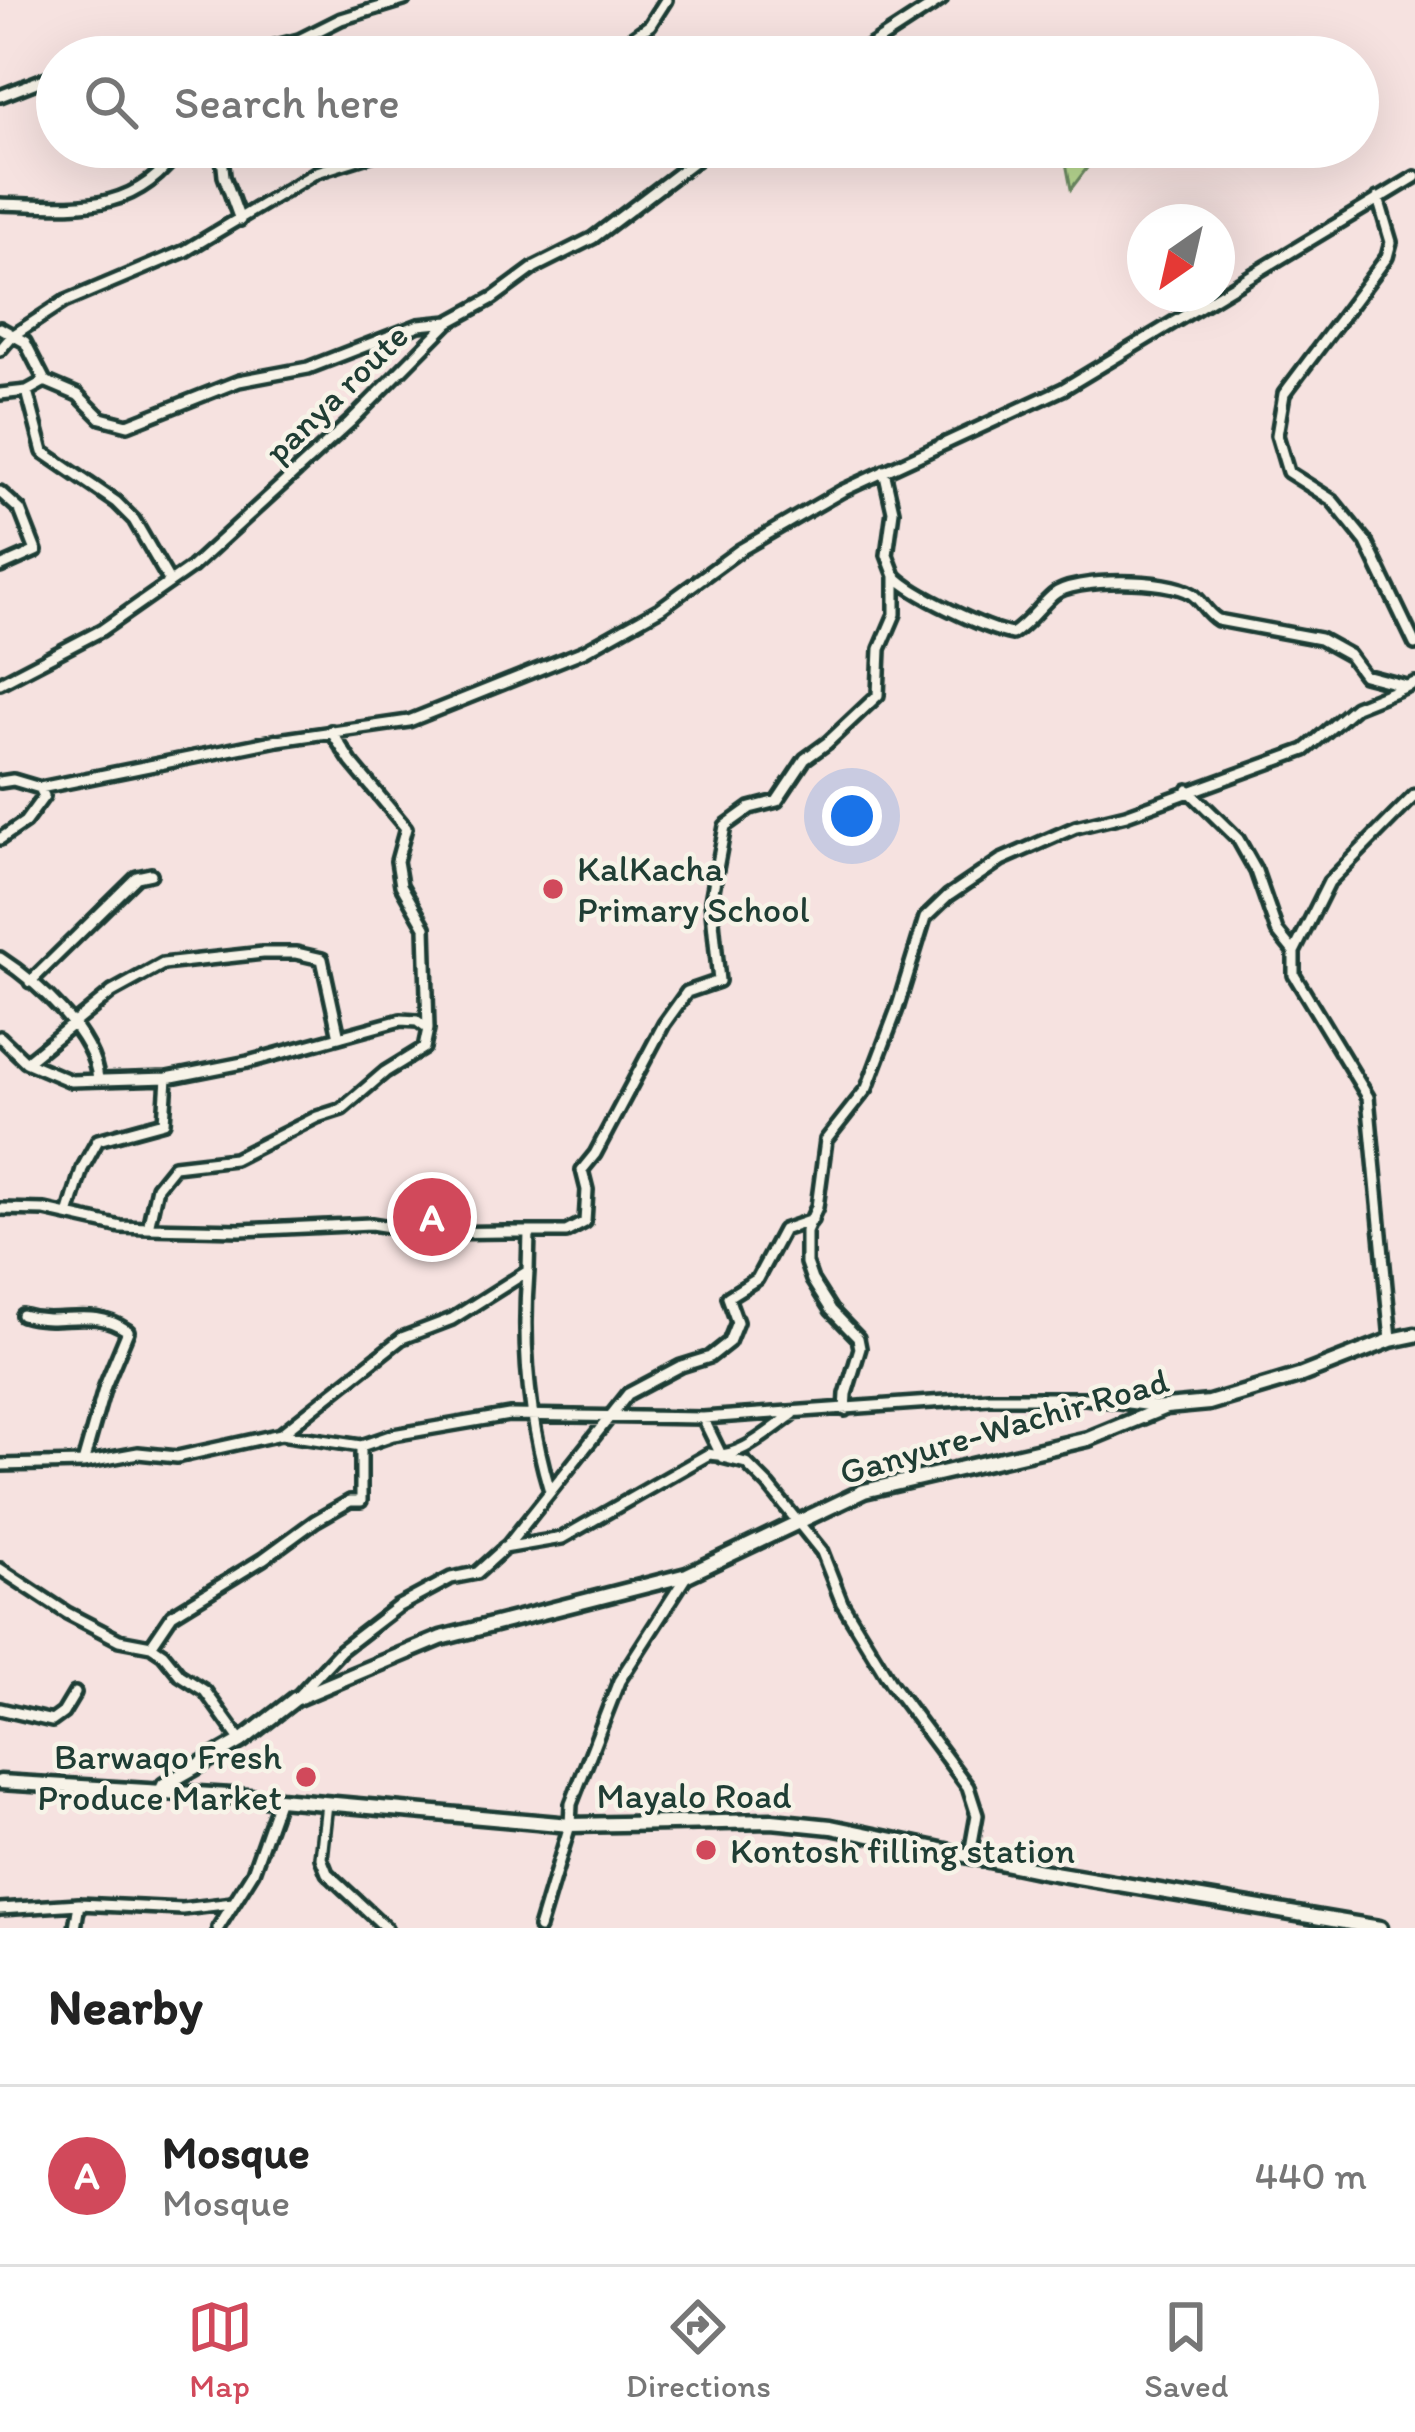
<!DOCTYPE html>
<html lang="en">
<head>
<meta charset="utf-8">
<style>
	body { margin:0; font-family:Itim,sans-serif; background:#f2f2f2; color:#222 }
	.compass { position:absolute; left:1127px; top:204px; width:108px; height:108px; border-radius:50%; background:#fff; box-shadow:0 12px 48px #0002; rotate:214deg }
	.you { position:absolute; left:852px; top:816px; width:42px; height:42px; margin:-30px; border:9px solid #fff; border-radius:50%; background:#1a73e8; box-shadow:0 0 0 18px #1a73e833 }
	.badge { display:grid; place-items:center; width:78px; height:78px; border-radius:50%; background:#d1495b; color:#fff; font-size:39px; font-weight:700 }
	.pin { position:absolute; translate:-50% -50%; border:6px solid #fff; box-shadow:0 3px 12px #0006 }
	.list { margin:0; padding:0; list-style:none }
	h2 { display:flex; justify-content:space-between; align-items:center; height:156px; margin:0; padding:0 48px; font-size:51px }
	h2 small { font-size:39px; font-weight:400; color:#767676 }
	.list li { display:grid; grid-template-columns:78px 1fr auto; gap:36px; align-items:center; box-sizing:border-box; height:180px; padding:0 48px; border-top:3px solid #e0e0e0 }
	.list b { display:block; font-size:45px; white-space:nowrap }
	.list p { margin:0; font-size:39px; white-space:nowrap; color:#767676 }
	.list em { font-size:39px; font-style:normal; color:#767676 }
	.icon { flex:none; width:66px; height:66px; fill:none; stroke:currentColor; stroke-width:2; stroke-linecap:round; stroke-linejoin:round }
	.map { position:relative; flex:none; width:1415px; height:1928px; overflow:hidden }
	.search { position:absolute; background:#fff; box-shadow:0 12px 48px #0002; left:36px; right:36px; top:36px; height:132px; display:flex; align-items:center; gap:30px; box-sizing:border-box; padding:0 42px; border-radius:66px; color:#767676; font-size:45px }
	.sheet { height:336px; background:#fff }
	nav { display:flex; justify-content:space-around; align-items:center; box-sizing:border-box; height:168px; border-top:3px solid #e0e0e0; background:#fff; font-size:33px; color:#767676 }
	nav a { display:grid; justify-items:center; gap:6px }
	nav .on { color:#d1495b }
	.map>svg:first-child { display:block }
	.green { fill:#b8d891; stroke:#6c8a62; stroke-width:3 }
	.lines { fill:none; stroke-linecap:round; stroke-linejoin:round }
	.minor-casing { stroke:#1f3d34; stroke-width:18 }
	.tertiary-casing { stroke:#1f3d34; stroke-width:21 }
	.minor { stroke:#f7f3e8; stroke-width:9 }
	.tertiary { stroke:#f7f3e8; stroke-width:12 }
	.poi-dot { fill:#d1495b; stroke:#f7f3e8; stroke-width:4.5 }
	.labels { text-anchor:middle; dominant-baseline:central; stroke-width:9; stroke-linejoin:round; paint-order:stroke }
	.street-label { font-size:36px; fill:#1f3d34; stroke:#f7f3e8 }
	.poi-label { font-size:36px; fill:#1f3d34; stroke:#f7f3e8; text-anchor:start }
</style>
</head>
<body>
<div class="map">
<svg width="1415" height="1928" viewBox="0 0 1415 1928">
	<rect width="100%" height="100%" fill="#f6e2e0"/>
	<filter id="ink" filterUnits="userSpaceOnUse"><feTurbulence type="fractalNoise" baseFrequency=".00833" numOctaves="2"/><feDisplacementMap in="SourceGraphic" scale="24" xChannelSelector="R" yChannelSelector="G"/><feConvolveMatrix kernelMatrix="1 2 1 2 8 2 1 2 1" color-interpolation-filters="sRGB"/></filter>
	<g filter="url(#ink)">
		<path class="green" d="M 1063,147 L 1103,147 L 1071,189 Z"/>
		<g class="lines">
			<g class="minor-casing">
				<path id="minor" d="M 233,57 L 299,40 L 341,19 L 404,0
					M 605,57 L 650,25 L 666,0
					M 853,57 L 941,0
					M 0,96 L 57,74
					M 221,147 L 224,176 L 240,220
					M 1378,198 L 1391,242 L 1387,257 L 1284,394 L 1277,435 L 1288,472 L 1332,500 L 1366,542 L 1415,644
					M 0,204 C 73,206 135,217 181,147
					M 0,328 L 25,342 L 45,381 L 78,395 L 101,418 L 128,425 L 239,381 L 308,368 L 419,325 L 449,322
					M 0,350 L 12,336 L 64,302 L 185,251 L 317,172 L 397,147
					M 27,391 L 43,452 L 116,502 L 134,520 L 170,582
					M 0,394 L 27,391 L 45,381
					M 0,492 L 20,510 L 36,551 L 0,567
					M 895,576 C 913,595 986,629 1012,634 C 1029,623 1038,608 1053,595 C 1073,577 1169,578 1192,594 C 1202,601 1206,613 1218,620 L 1320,639 L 1349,655 L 1364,675 L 1406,686
					M 0,683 L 102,630 L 192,567 L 350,422 L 449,322 L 493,298 L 535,267 L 593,238 L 713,147
					M 0,782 L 13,780 L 40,788 L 278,740 L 409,721 L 584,651 L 661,608 L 740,550 L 842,491 L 1063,389 L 1415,177
					M 1188,790 L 1238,839 L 1256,871 L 1277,931 L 1294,952 L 1294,975 L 1368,1097 L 1391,1340
					M 0,839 L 25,822 L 44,796 L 40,788
					M 1294,952 L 1329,882 L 1415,795
					M 0,958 C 37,982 94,1033 98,1079
					M 30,982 L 137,877 L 151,874
					M 0,1037 L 26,1062 L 71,1081 L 167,1078 L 248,1062 L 401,1020 L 417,1021 L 428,1029
					M 26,1062 L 112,992 L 163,964 L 263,953 L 296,953 L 322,959 L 339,1037
					M 0,1209 L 45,1210 L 121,1227 L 148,1228 L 241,1230 L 371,1224 L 428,1233 L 506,1232 L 566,1232 L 585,1222 L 587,1190 L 582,1170 L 595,1154 L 664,1024 L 687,992 L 719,981 L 711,901 L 725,826 L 750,808 L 777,801 L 805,759 L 827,743 L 878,695 L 880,649 L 895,614 L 895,576 L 887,555 L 893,511 L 884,471
					M 68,1215 L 82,1169 L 98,1140 L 164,1122 L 167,1078
					M 148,1228 L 157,1187 L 174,1166 L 234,1159 L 317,1117 L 342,1109 L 385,1072 L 424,1048 L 428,1029 L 425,927 L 401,885 L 397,861 L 406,828 L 351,762 L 331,731
					M 528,1271 C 522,1347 528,1418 550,1491
					M 22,1315 C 61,1327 90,1305 128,1331 L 105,1386 L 83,1463
					M 845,1410 L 846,1394 L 860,1348 L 858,1338 L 831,1310 L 812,1280 L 806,1263 L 806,1231 L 817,1207 L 826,1140 L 867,1088 L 897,1009 L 925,918 L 948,896 L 1001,860 L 1076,827 L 1126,815 L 1305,750 L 1355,707 L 1415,683
					M 703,1418 L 722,1457 L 746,1463 L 769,1486 L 822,1552 L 842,1603 L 892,1685 L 968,1787 L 977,1815 L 970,1854
					M 282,1433 L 402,1338 L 452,1319 L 528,1271 L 529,1232
					M 0,1465 L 83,1463 L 138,1453 L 177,1457 L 281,1434 L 361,1446 L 393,1435 L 509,1415 L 703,1418 L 989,1398 L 1086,1398 L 1161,1407
					M 504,1548 L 562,1538 L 709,1454 C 738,1461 770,1430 793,1414
					M 0,1569 L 67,1613 L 119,1640 L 151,1646 L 163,1654 L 180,1675 L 205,1691 L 241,1741
					M 151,1646 L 172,1615 L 263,1559 L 315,1521 L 350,1501 L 361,1501 L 361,1446
					M 299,1695 L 341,1650 L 397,1607 L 451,1578 L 477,1573 L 508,1545 L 628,1394 L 681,1366 L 710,1357 L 729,1342 L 737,1322 L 728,1297 L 757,1279 L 783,1230 L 812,1220
					M 0,1709 L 52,1721 L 63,1713 L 75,1693
					M 327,1803 L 321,1858 L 327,1873 L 386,1928
					M 0,1909 L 79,1904 L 182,1909 L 233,1903
					M 75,1928 L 79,1904
					M 218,1928 L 253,1872 L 279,1799
					M 539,1928 L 570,1825 L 571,1804 L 619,1681 L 687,1575"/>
			</g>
			<g class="tertiary-casing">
				<path id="tertiary" d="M 0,1782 L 279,1799 L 570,1825 L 772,1821 L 831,1827 L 1042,1871 L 1380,1928
					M 161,1792 L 164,1785 L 241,1741 L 295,1699 L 441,1638 L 687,1575 L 864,1491 L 1088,1439 L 1166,1407 L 1209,1403 L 1299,1376 L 1391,1340 L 1415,1335"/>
			</g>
			<use href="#minor" class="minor"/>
			<use href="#tertiary" class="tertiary"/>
		</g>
	</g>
	<g class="poi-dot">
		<circle cx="553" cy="889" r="12"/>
		<circle cx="306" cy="1777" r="12"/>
		<circle cx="706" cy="1850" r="12"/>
	</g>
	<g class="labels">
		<g class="street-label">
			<text transform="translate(336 393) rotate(-44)">panya route</text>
			<text transform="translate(1004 1426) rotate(-16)">Ganyure-Wachir Road</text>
			<text x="694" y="1795">Mayalo Road</text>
		</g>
		<g class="poi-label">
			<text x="577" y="868">KalKacha<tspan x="577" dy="41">Primary School</tspan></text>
			<text x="282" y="1756" text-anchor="end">Barwaqo Fresh<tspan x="282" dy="41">Produce Market</tspan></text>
			<text x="730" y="1850">Kontosh filling station</text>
		</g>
	</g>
</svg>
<svg class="compass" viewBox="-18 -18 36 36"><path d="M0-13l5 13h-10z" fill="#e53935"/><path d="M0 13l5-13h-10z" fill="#767676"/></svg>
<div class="you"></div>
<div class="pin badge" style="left:432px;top:1217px">A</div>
<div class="search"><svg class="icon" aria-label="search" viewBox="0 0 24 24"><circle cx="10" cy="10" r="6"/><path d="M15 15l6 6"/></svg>Search here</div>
</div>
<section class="sheet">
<h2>Nearby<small></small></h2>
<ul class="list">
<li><span class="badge">A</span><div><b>Mosque</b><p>Mosque</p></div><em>440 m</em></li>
</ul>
</section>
<nav>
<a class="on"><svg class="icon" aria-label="map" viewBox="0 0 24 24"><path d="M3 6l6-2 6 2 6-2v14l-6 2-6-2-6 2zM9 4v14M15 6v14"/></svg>Map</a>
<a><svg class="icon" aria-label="directions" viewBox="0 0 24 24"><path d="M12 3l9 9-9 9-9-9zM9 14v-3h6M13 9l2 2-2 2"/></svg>Directions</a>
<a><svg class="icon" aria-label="saved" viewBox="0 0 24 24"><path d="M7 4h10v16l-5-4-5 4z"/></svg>Saved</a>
</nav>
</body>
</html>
